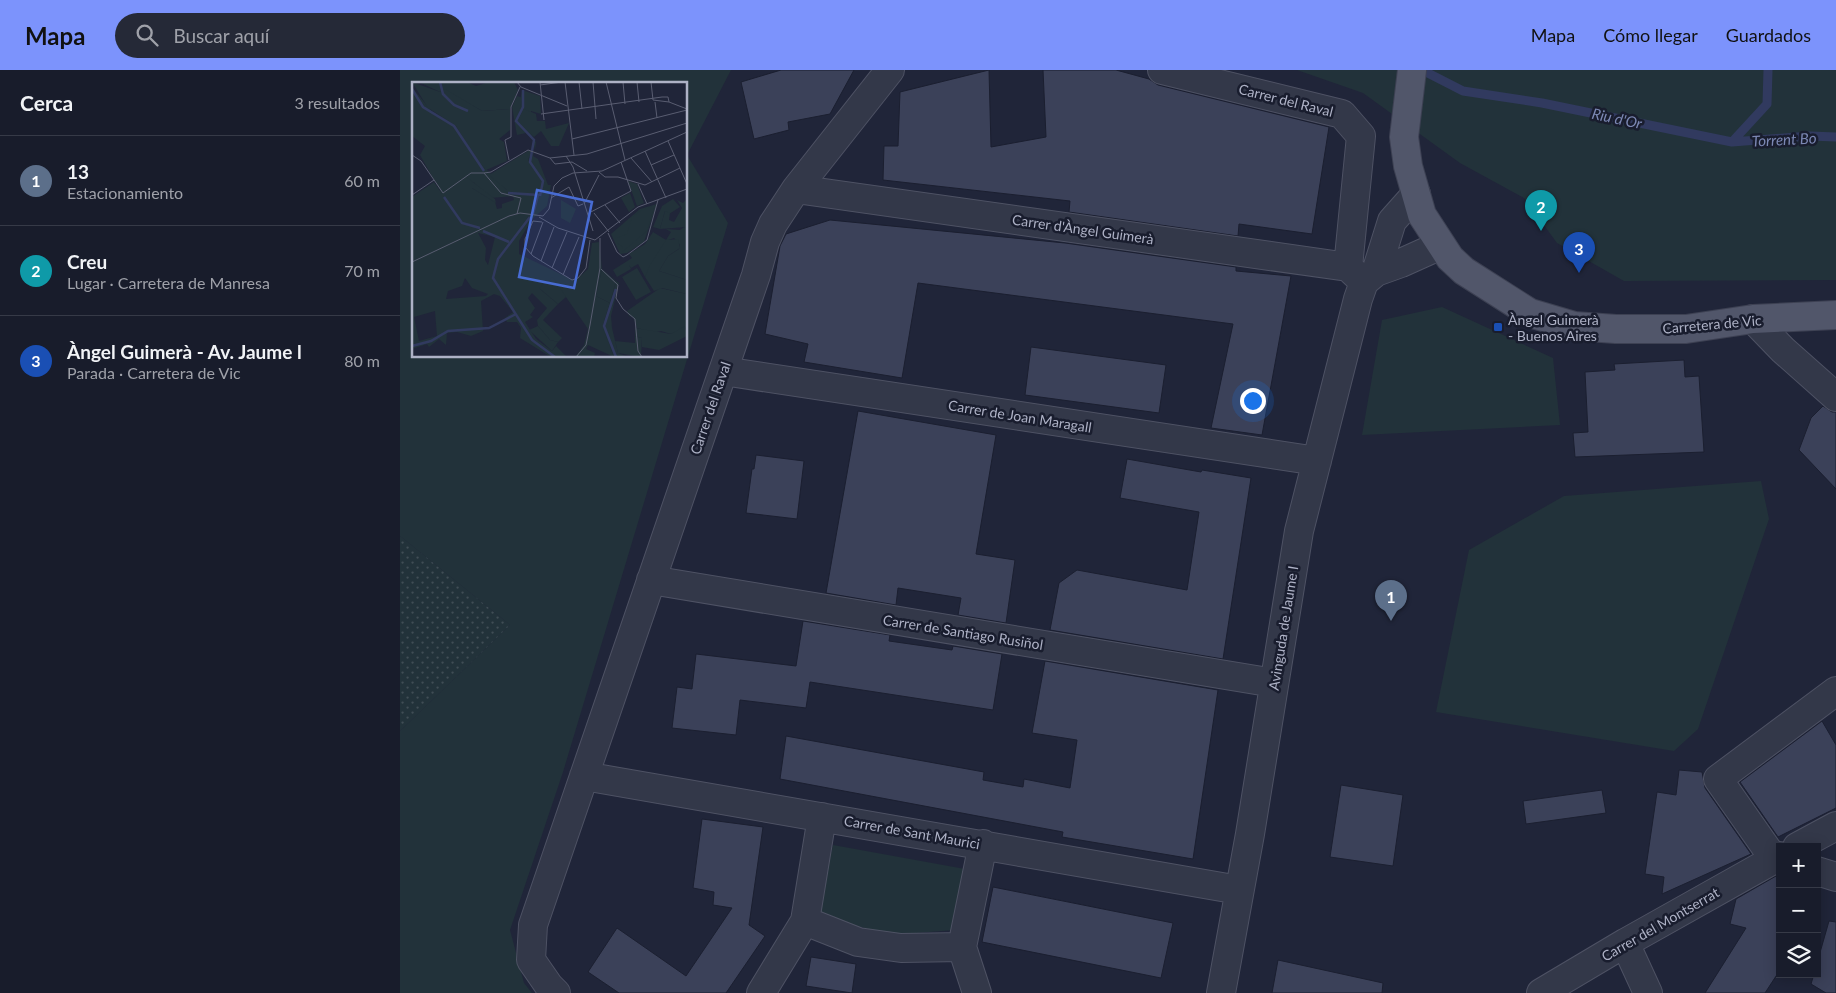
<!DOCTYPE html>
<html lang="es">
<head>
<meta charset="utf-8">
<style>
	body { margin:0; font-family:Lato,sans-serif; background:#252937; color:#f1f3f6 }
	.controls { position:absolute; right:15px; bottom:15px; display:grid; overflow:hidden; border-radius:0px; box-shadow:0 2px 12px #0003 }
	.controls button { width:45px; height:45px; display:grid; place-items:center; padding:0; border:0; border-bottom:1px solid #363a47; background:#181c2b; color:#f1f3f6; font:25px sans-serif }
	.you { position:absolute; left:852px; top:330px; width:18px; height:18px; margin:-12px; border:4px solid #fff; border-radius:50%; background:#1a73e8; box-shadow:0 0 0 8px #1a73e833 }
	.badge { display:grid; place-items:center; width:32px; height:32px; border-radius:50%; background:#7c93fc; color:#fff; font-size:16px; font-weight:700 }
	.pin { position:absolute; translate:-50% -41px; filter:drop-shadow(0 1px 2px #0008) }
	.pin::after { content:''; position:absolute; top:26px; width:18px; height:15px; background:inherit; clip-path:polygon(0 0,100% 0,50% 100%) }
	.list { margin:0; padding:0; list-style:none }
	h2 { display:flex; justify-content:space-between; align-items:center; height:65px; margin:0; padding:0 20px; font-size:21px }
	h2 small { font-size:16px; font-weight:400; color:#9fa1a9 }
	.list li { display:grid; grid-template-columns:32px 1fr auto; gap:15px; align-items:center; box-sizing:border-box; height:90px; padding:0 20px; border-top:1px solid #363a47 }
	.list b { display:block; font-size:19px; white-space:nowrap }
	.list p { margin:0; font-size:16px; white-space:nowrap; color:#9fa1a9 }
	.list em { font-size:16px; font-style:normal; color:#9fa1a9 }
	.icon { flex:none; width:28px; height:28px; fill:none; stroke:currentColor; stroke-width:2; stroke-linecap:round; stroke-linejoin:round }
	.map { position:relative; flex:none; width:1436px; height:923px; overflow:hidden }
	header { display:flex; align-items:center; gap:30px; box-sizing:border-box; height:70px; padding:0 25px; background:#7c93fc; color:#111 }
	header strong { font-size:24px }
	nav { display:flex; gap:28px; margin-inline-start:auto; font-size:18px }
	.search { width:350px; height:45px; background:#252937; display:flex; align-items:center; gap:12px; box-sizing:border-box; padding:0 18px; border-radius:28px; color:#9fa1a9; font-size:19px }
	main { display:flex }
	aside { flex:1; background:#181c2b }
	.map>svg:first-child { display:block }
	.green { fill:#22323a; fill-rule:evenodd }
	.garden { fill:url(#garden-dots) }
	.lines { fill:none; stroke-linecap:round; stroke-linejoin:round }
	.stream { stroke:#313a5f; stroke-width:9 }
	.building { fill:#3b4159; stroke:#1b1f30 }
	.minor-casing { stroke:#4e5264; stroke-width:30 }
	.major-casing { stroke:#3d4153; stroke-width:30 }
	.minor { stroke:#333849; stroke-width:28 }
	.major { stroke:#51566a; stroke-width:28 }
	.transit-dot { fill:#1a4fb4; stroke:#191d2e; stroke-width:2 }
	.labels { text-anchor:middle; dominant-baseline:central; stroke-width:5; stroke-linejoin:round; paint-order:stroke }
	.street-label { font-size:14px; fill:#aeb2c6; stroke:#191d2e }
	.poi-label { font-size:14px; fill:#aeb2c6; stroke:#191d2e; text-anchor:start }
	.water-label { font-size:15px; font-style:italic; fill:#7c88b4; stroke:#191d2e }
	.inset-river { fill:none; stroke:#313a5f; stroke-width:2.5 }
	.inset-road { fill:none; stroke:#595d71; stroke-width:1 }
	.view { fill:#486cd3; fill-opacity:0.15; stroke:#486cd3; stroke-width:2.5 }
	.inset-edge { fill:none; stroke:#aeb2c6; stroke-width:2.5 }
</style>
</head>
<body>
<header>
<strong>Mapa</strong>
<div class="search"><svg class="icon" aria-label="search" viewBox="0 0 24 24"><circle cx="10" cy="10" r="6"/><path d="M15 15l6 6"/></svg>Buscar aquí</div>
<nav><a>Mapa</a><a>Cómo llegar</a><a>Guardados</a></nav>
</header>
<main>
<aside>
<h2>Cerca<small>3 resultados</small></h2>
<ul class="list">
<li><span class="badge" style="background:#5c6f8a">1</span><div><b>13</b><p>Estacionamiento</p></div><em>60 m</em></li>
<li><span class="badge" style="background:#0f9aa8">2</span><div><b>Creu</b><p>Lugar · Carretera de Manresa</p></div><em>70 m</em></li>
<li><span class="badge" style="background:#1a4fb4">3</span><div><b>Àngel Guimerà - Av. Jaume l</b><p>Parada · Carretera de Vic</p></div><em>80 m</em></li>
</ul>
</aside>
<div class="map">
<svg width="1436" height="923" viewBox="0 0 1436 923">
	<defs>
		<pattern id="garden-dots" width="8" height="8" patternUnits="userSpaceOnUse" patternTransform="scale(1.25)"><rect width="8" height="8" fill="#22323a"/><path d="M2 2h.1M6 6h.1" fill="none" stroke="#404d55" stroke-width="1.8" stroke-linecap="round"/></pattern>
	</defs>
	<rect width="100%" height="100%" fill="#202539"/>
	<path class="green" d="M 0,0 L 331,0 L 287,85 L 328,153 L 163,702 L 110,860 L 124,913 L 132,923 L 0,923 L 0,661 L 110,555 L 0,466 ZM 14,14 L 286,14 L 286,286 L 14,286 Z
		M 897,0 L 1436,0 L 1436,210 L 1224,211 L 1157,173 L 1124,128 L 1060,93 L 963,23 Z
		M 1042,237 L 1153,288 L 1160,355 L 962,365 L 982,250 Z
		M 1361,411 L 1369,449 L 1298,659 L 1274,681 L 1036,642 L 1069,480 L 1164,426 Z
		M 433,775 L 565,799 L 555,860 L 490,865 L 417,845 Z"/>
	<path class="garden" d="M 0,466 L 110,555 L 0,661 Z"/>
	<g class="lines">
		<path class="stream" d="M 1022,0 L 1063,21 L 1142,33 L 1332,72 L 1367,34 L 1368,0
			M 1332,72 L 1410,66 L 1436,67"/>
	</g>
	<path class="building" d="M 381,0 L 454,0 L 430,44 L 388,52 L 389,60 L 354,69 L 341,12 Z
		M 589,0 L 591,77 L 646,67 L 643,0 L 716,0 L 749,9 L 758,15 L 929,57 L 912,164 L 839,154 L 838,166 L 669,142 L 670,131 L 483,110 L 484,76 L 498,76 L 500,22 Z
		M 430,150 L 665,173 L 836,197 L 836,201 L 891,206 L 862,365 L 811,358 L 833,254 L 518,213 L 502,308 L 404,292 L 408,274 L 365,264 L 380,176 L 386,164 Z
		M 631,277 L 766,295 L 759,343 L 625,325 Z
		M 1284,290 L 1285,307 L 1299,306 L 1304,382 L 1175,387 L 1173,363 L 1188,362 L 1185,302 L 1215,300 L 1214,294 Z
		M 1423,336 L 1432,342 L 1436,342 L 1436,419 L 1399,380 L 1411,348 Z
		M 458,341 L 596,365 L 576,484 L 615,490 L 606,553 L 558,545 L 561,528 L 498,518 L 496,535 L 426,523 Z
		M 356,385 L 404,391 L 397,449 L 346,443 L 352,399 L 354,399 Z
		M 727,389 L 801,402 L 802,400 L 851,408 L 823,589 L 650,560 L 659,513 L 677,500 L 787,520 L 799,442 L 720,428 Z
		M 403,551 L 490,565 L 489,571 L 552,580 L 553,576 L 602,584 L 593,640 L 410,612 L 406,638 L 340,630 L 336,665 L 272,658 L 277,617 L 292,619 L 296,584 L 396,596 Z
		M 645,591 L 818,620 L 793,789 L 662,767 L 663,762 L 380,709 L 386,666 L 584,702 L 583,710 L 623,717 L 624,709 L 670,718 L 677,670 L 632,663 Z
		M 1422,651 L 1436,675 L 1436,738 L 1378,767 L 1340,712 Z
		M 1279,700 L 1302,702 L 1305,718 L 1351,784 L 1262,824 L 1264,807 L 1245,804 L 1257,722 L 1276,725 Z
		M 941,715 L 1003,725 L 993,796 L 930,787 Z
		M 1202,720 L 1206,743 L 1126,754 L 1123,731 Z
		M 302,749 L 363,757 L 349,855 L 365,866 L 326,923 L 219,923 L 188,902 L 217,858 L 286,906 L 332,838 L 313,835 L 314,822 L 293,818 Z
		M 1376,806 L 1380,811 L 1380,900 L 1365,923 L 1305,923 L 1346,858 L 1330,854 L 1336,829 Z
		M 593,817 L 773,853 L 761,908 L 582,872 Z
		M 1429,851 L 1436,852 L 1436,923 L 1426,923 L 1411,914 L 1414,904 L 1417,904 L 1417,893 Z
		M 411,887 L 456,894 L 452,923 L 406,916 Z
		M 878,890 L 983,913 L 982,923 L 872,923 Z"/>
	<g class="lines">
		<g class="minor-casing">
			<path id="minor" d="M 762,0 L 942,44 L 961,66 L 948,197
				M 396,119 L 948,197 L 964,212
				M 976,202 L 992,151 L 1016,124
				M 1353,249 L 1383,280 L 1436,327
				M 323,301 L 917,391
				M 251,510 L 874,613
				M 184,706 L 839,820
				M 1397,777 L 1436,756
				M 1374,789 L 1318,709 L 1436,621
				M 1417,801 L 1436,807
				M 405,851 L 458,872 L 501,878 L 562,877
				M 1225,873 L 1248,923
				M 156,923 L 149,916 L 131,890 L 133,855 L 356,205 L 365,172 L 373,154 L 396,119 L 490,0
				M 361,923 L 405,851 L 422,747
				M 577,923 L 562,877 L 583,774
				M 821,923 L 850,764 L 899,461 L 958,229 L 964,212 L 976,202 L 1001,193 L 1041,175
				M 1141,923 L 1225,873 L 1380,786"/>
		</g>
		<g class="major-casing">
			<path id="major" d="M 1012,0 L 1004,67 L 1008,96 L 1022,145 L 1050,188 L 1064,201 L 1130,243 L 1174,256 L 1216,259 L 1286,259 L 1353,249 L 1436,245"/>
		</g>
		<use href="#minor" class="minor"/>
		<use href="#major" class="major"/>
	</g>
	<rect class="transit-dot" x="1093" y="252" width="10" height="10" rx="2.5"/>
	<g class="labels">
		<g class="street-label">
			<text transform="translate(886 30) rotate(14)">Carrer del Raval</text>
			<text transform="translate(683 159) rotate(8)">Carrer d'Àngel Guimerà</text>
			<text transform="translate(1312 254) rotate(-5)">Carretera de Vic</text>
			<text transform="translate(310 338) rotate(-71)">Carrer del Raval</text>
			<text transform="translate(620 346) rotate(9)">Carrer de Joan Maragall</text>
			<text transform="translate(883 558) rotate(-81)">Avinguda de Jaume I</text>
			<text transform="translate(563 562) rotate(9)">Carrer de Santiago Rusiñol</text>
			<text transform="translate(512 762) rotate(10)">Carrer de Sant Maurici</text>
			<text transform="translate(1260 854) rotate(-30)">Carrer del Montserrat</text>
		</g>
		<g class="poi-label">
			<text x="1108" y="249">Àngel Guimerà<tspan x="1108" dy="16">- Buenos Aires</tspan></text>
		</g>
		<g class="water-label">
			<text transform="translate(1217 48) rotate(12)">Riu d'Or</text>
			<text transform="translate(1384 69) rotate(-3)">Torrent Bo</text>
		</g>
	</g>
	<g transform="translate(12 12)">
		<rect width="275" height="275" fill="#202539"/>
		<path d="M 7,0 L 55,0 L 64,4 L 77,0 L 102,0 L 106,8 L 98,27 L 70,29 L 33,8 L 28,10 ZM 0,5 L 21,31 L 44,44 L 61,74 L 95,108 L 128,107 L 125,91 L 116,78 L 122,70 L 121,74 L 126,77 L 136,103 L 139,103 L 135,124 L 120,137 L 107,159 L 107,172 L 163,199 L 176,187 L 180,161 L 187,160 L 190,187 L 184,214 L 198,221 L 191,243 L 202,275 L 176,263 L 174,267 L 183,271 L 182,275 L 163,275 L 172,263 L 176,247 L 154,215 L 128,207 L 146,222 L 131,238 L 150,256 L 146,260 L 138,258 L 126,244 L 125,238 L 135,226 L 120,211 L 116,216 L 123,226 L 118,233 L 121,235 L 113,240 L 124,257 L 140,269 L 144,264 L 155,275 L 139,275 L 108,256 L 109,246 L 105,240 L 95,240 L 93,236 L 101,230 L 88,214 L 82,212 L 69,219 L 71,249 L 59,254 L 45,250 L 35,251 L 34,263 L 27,257 L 17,265 L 15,262 L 0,267 L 0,115 L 22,100 L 30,112 L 8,73 L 13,64 L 0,54 ZM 61,100 L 79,116 L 101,114 L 102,118 L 90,122 L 90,126 L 85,127 L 83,120 L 60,106 L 44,106 ZM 66,151 L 83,155 L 76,183 L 73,178 L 74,166 ZM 53,196 L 60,206 L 76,212 L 74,214 L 34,217 L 36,209 L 50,204 ZM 23,229 L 25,254 L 7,259 L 2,235 ZM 110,8 L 128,14 L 129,32 L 119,29 L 118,51 L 124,60 L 123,68 L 120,55 L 104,39 ZM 216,99 L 225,102 L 232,121 L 225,124 ZM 218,111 L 223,125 L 217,130 L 209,116 ZM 261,117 L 268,125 L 257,132 L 253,129 L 248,147 L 241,145 L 250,124 ZM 149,118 L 164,127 L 158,141 L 149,136 ZM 245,122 L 232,160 L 215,171 L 208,172 L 199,152 L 228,127 ZM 275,143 L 275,198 L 247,189 L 256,174 L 267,167 L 268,163 L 262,156 L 254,159 L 233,195 L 226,182 L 219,186 L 217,183 L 219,187 L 205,195 L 201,188 L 220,176 L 217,172 L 233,162 L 241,150 L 254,158 L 259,150 L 254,147 L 268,148 ZM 225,186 L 239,210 L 224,218 L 210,195 ZM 248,206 L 275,212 L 275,245 L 259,252 L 249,249 L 241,251 L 225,246 L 221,235 L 217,234 L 215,229 ZM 223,254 L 230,256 L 229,275 L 206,271 L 203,259 L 223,261 Z" fill="#22323a" fill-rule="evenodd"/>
		<path d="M 53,94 L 83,117 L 84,121 L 60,106 L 40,106 ZM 275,117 L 274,145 L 248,147 L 253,129 L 258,131 L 257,138 L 262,140 L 270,126 L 265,118 L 271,121 ZM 243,123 L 235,149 L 210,170 L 211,165 L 205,161 L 205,156 L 215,152 L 220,135 L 231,127 ZM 266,157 L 268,166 L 256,174 L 247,189 L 275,198 L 275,212 L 250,206 L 242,209 L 233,195 L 238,183 L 254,158 ZM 204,199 L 207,201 L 199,234 L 200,246 L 206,271 L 216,275 L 202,275 L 191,246 ZM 273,244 L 275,254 L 247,268 L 230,265 L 230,256 L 223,254 L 223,246 L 259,252 Z" fill="#22323a"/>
		<path d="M 0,0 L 28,10 L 33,7 L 70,29 L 98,27 L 98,48 L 87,57 L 92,60 L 95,79 L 74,88 L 61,74 L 44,44 L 16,26 ZM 105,14 L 111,16 L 104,39 L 114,51 L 105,53 L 100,25 ZM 112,27 L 124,32 L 125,39 L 133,39 L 134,47 L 157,41 L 147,64 L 139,64 L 129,49 L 122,55 L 108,43 L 105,39 ZM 116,69 L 120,69 L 116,78 L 130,99 L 128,108 L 95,108 L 77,93 ZM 190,187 L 204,199 L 198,221 L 184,214 ZM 141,195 L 154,215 L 146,222 L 127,206 ZM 126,244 L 138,258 L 146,260 L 140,269 L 117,248 Z" fill="#22323a"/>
		<path class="inset-river" d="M 28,0 L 31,12 L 42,23 L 56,29M 0,7 L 11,25 L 42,44 L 72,89M 111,8 L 111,25 L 104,39 L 122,58 L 118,80 L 131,99 L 128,114M 96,111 L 126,113 L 121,132M 32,115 L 50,141 L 68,146M 118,135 L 86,177 L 81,196 L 120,258 L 143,275M 71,149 L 97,160M 204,207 L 192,244 L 204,275M 0,264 L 19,259 L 36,249 L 77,246 L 104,232"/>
		<path class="inset-road" d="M 105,0 L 109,5 L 155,24M 128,0 L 132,38M 153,0 L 162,73M 167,0 L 170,27M 181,0 L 184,37M 194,0 L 213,78M 211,0 L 213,22M 225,0 L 227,20M 239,0 L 241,18M 128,3 L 150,0M 241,18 L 257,20 L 275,27M 243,20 L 245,36M 129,32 L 250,15 L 256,15 L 257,20M 99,55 L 99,25 L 108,5M 160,57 L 275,28M 256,59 L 275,102M 233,69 L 254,116M 0,73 L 9,79 L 31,111 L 59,91 L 72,91M 154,74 L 161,85 L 181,149M 138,76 L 143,82 L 160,80 L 175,89M 219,76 L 240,100M 97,78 L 93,58 L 99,55M 239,83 L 262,73M 187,90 L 193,95 L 206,95 L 233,103 L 268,86M 72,91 L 79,90 L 116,68 L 138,76 L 175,72 L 275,41M 72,91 L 89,111 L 109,116 L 105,132M 226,102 L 235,122M 0,113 L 22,98M 139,116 L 157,105 L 166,124 L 171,122M 172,122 L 187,93M 193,123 L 208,141M 182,131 L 197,150M 175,132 L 219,109 L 209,80M 127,135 L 146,146 L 183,158 L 226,125 L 275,107M 130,140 L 121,139 L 113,157 L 113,165 L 121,174 L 160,198 L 166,196 L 174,186 L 178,158M 196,151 L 205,170 L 211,175 L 215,173 L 235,158 L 246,118M 119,172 L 131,140M 129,179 L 142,145M 0,180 L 97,134 L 108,131 L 131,134 L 137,127 L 142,104 L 150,96 L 161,91 L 190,89 L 275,50M 140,186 L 155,150M 189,187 L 206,203 L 204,216 L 211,227 L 223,237 L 226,269 L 230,275M 151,193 L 167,155M 164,275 L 174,263 L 178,243 L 188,186 L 188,156"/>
		<path class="view" d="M 125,108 L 180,120 L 162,206 L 107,195 Z"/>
		<rect width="275" height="275" class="inset-edge"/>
	</g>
</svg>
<div class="controls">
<button>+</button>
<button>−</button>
<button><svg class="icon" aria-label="layers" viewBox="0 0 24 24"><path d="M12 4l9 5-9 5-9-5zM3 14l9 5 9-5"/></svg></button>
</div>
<div class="you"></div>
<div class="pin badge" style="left:991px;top:551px;background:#5c6f8a">1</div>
<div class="pin badge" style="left:1141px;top:161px;background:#0f9aa8">2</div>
<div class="pin badge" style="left:1179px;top:203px;background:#1a4fb4">3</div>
</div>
</main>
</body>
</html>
